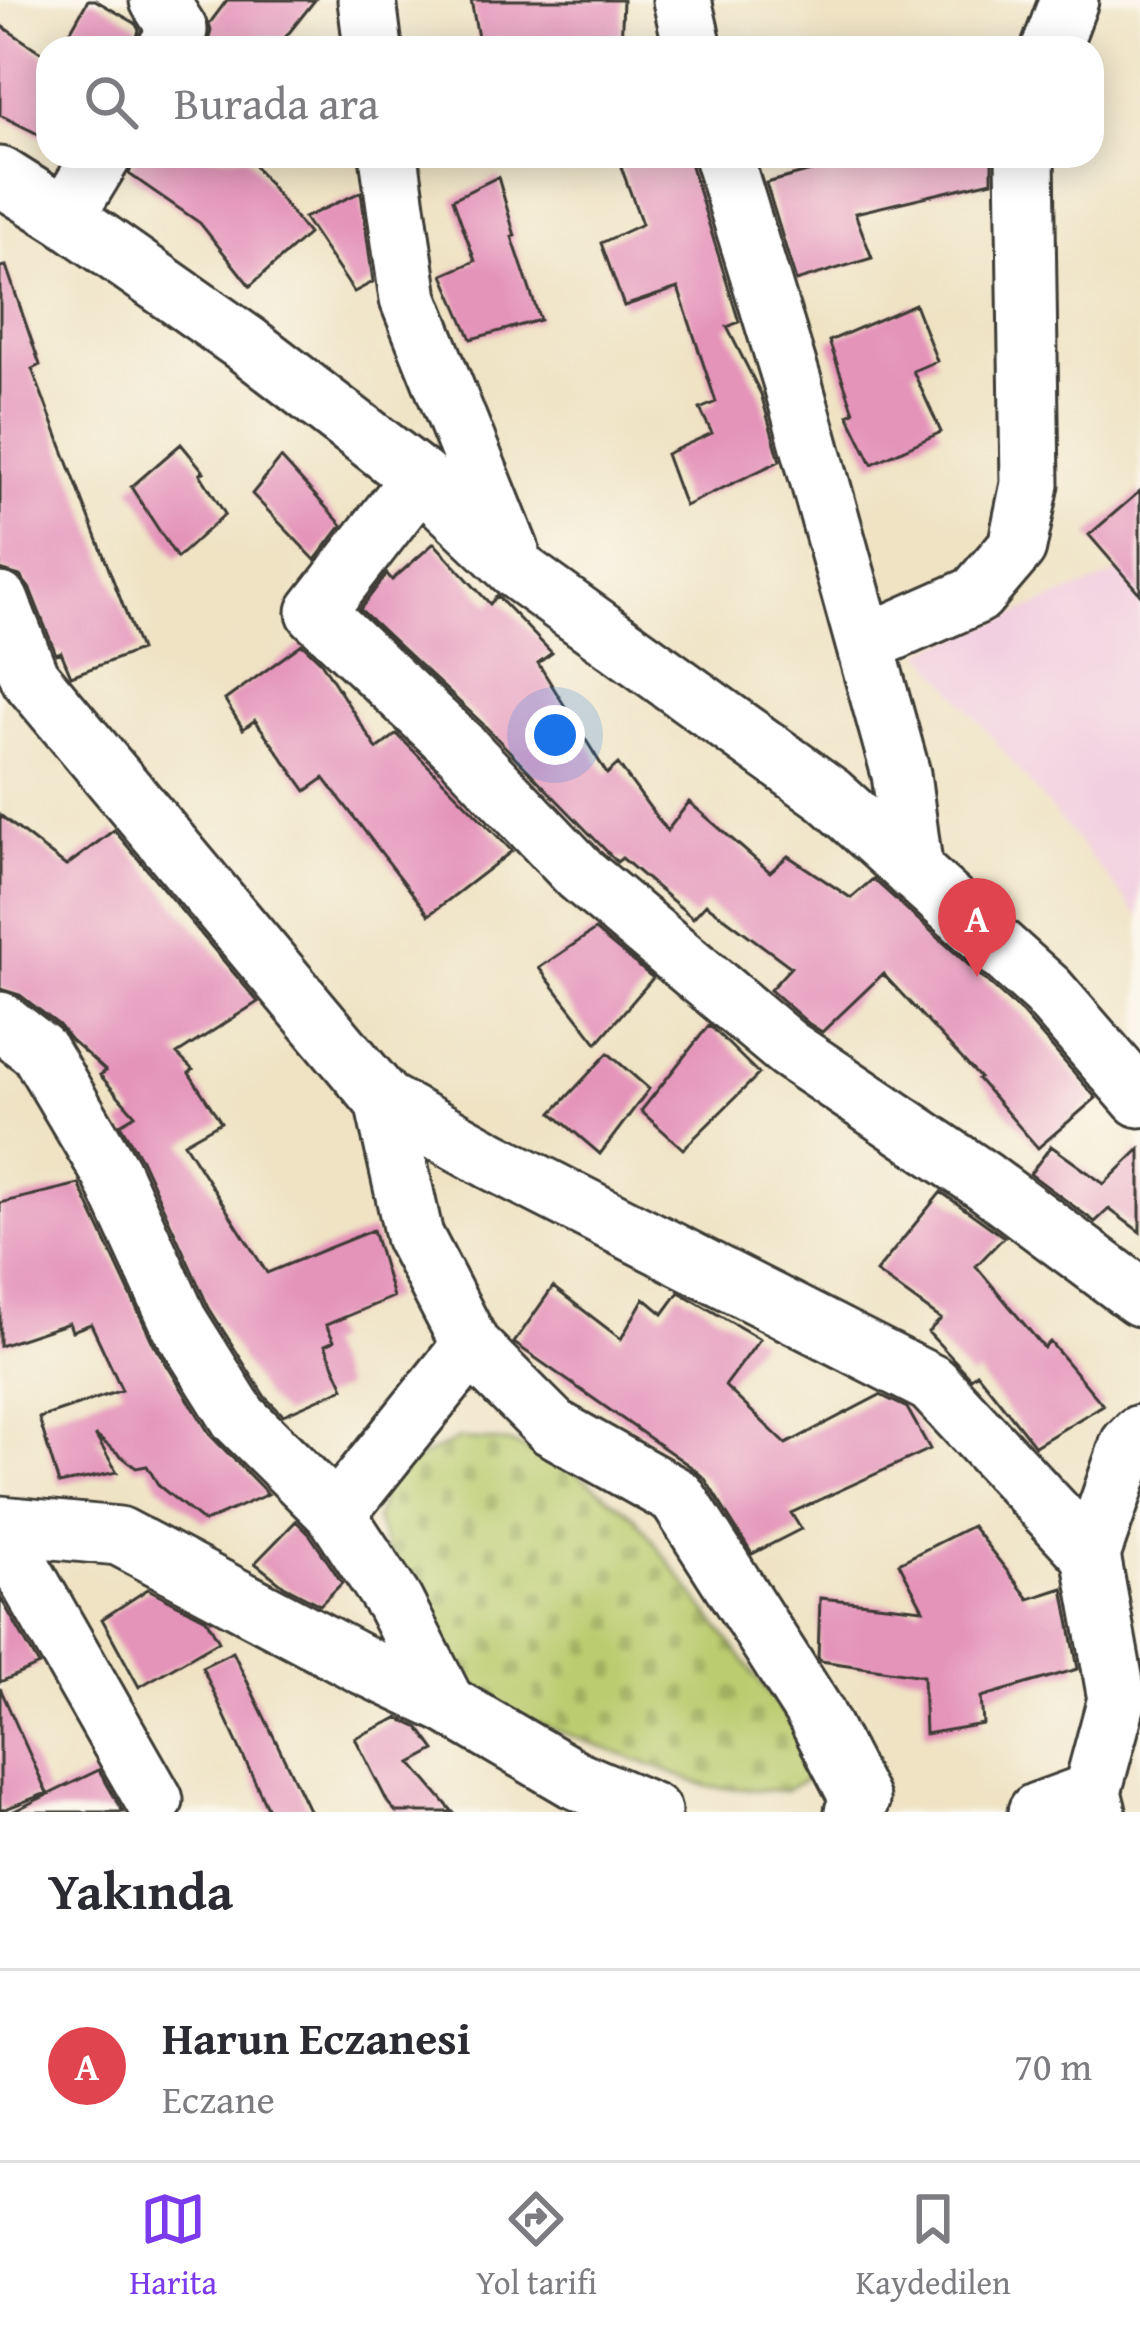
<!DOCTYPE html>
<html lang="tr">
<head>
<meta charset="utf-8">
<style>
	body { margin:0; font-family:"Gentium Book Plus",serif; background:#f7f7f7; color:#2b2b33 }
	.you { position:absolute; left:555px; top:735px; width:42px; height:42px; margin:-30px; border:9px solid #fff; border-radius:50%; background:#1a73e8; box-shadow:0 0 0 18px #1a73e833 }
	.badge { display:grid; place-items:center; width:78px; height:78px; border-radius:50%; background:#7c3aed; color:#fff; font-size:39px; font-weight:700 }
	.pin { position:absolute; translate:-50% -99px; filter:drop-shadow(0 3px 6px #0008) }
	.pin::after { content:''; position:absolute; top:63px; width:42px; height:36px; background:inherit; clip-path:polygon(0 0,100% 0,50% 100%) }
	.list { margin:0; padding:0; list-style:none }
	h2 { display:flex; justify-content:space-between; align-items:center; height:156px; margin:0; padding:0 48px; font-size:51px }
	h2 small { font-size:39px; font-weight:400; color:#7c7c81 }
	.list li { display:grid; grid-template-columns:78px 1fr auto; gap:36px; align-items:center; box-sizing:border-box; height:192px; padding:0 48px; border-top:3px solid #e1e1e2 }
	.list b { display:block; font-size:45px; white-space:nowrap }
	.list p { margin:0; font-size:39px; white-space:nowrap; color:#7c7c81 }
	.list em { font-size:39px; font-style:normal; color:#7c7c81 }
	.icon { flex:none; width:66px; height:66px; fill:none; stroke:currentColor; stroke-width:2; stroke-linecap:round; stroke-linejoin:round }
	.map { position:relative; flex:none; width:1140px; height:1812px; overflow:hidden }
	.search { position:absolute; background:#fff; box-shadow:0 6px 30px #0003; left:36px; right:36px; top:36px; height:132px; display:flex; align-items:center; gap:30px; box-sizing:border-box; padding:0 42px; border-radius:36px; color:#7c7c81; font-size:45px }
	.sheet { height:348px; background:#fff }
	nav { display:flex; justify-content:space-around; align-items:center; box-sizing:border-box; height:168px; border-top:3px solid #e1e1e2; background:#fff; font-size:33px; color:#7c7c81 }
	nav a { display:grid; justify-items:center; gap:6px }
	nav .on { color:#7c3aed }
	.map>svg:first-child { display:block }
	.built { fill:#f2cfe0 }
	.cemetery { fill:url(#cemetery-stones); stroke:#6c7446; stroke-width:3 }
	.building { fill:#e493b9 }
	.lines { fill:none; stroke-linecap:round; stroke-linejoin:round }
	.minor-casing { stroke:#3c3a35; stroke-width:63 }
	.minor { stroke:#fff; stroke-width:57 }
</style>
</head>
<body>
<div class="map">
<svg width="1140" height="1812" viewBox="0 0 1140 1812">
	<defs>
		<pattern id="cemetery-stones" width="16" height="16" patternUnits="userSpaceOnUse" patternTransform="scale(3)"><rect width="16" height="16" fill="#bbcc6f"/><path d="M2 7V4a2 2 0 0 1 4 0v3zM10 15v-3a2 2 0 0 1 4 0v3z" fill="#a0af60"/></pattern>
	</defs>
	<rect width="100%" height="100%" fill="#fbf7ec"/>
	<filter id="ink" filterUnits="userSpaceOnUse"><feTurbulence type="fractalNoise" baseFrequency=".00833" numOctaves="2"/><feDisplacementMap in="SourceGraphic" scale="24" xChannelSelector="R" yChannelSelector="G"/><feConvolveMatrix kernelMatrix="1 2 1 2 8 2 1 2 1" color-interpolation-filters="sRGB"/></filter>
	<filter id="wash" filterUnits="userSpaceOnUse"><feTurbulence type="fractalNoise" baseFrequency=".004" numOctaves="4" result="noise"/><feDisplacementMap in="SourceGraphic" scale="48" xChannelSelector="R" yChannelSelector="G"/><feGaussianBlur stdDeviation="2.7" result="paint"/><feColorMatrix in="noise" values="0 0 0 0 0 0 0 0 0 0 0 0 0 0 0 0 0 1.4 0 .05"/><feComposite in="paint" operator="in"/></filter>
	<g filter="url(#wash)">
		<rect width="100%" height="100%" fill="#efe3c4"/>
		<path class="built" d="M 1140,564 L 1140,918 L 922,652 Z"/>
		<path class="cemetery" d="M 459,1439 L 509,1442 L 571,1469 L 634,1516 L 814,1753 L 804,1781 L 784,1791 L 709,1787 L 512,1714 L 452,1674 L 395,1573 L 376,1519 L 388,1473 Z"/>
		<g id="blocks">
			<path class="building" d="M 88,0 L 95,0 L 135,23 L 139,30 L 134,48 L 61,48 Z
				M 227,0 L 315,0 L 277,48 L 206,48 L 211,31 L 209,24 Z
				M 471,0 L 623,0 L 621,48 L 480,48 Z
				M 0,25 L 48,57 L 48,139 L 0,115 Z
				M 135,156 L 247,156 L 308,234 L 250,286 L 200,223 L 129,174 Z
				M 617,156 L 691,156 L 691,166 L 739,322 L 727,327 L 761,394 L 780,461 L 685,506 L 666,454 L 712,433 L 700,409 L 716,402 L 678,288 L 624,306 L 601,243 L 642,224 Z
				M 802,156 L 992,156 L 992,181 L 855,213 L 872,258 L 796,281 L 766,183 L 811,171 Z
				M 498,177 L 515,236 L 512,237 L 540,320 L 471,339 L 443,275 L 475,261 L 453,199 Z
				M 361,192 L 373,282 L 354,292 L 304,218 Z
				M 6,266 L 40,365 L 32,369 L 140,650 L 71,676 L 61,652 L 56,654 L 30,589 L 20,576 L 0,570 L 0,267 Z
				M 915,304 L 937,361 L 913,371 L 941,432 L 872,464 L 848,415 L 854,412 L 829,341 Z
				M 181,444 L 204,472 L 200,474 L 225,514 L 177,558 L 131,487 Z
				M 281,458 L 342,525 L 315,560 L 252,494 Z
				M 1140,491 L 1140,594 L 1089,535 Z
				M 434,543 L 490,604 L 497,596 L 552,653 L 538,663 L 607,774 L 618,764 L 667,831 L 689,802 L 770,872 L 788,856 L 851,898 L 873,879 L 1023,1014 L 1096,1098 L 1038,1148 L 978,1079 L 980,1078 L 883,974 L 822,1032 L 808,1023 L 770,990 L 791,967 L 706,904 L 693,918 L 622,858 L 617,862 L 483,724 L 360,609 L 387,574 L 392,580 Z
				M 302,644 L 321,662 L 377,749 L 397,734 L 512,851 L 429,915 L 324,778 L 306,791 L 255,720 L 243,729 L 225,700 Z
				M 0,815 L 66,866 L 114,830 L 258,1002 L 177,1054 L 193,1070 L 189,1073 L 221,1122 L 184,1143 L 267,1273 L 373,1230 L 393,1297 L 326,1325 L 334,1341 L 325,1345 L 344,1388 L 283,1415 L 265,1397 L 209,1308 L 141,1159 L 120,1124 L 135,1115 L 100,1075 L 106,1071 L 70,1039 L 59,1025 L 20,995 L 0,989 Z
				M 595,930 L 653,978 L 597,1043 L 539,968 Z
				M 709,1025 L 759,1074 L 683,1149 L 641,1111 Z
				M 608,1053 L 649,1089 L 600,1154 L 552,1113 Z
				M 1051,1146 L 1104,1184 L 1140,1149 L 1140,1232 L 1109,1209 L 1095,1222 L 1030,1174 Z
				M 79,1184 L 152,1341 L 211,1436 L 268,1494 L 204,1522 L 159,1486 L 147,1466 L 136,1468 L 95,1435 L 117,1472 L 59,1484 L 39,1418 L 122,1390 L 91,1324 L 72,1331 L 69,1323 L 0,1346 L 0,1203 Z
				M 941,1192 L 1004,1237 L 976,1266 L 1044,1348 L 1050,1342 L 1103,1405 L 1035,1446 L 977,1373 L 971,1378 L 928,1332 L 941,1319 L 876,1272 Z
				M 553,1287 L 621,1339 L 644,1298 L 663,1314 L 679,1292 L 760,1339 L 725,1386 L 786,1444 L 880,1395 L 907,1408 L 930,1449 L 791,1513 L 801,1529 L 752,1554 L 705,1479 L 694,1469 L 514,1343 Z
				M 296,1521 L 310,1535 L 342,1583 L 320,1605 L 284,1586 L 255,1563 Z
				M 972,1526 L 1029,1599 L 1063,1588 L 1078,1669 L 981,1697 L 983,1724 L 925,1734 L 923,1676 L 821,1661 L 818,1657 L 820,1598 L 923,1609 L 899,1563 Z
				M 148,1589 L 206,1619 L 219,1641 L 139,1687 L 102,1619 Z
				M 0,1597 L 39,1665 L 0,1682 Z
				M 233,1652 L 310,1812 L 269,1812 L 202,1667 Z
				M 0,1688 L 47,1793 L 0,1811 Z
				M 398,1718 L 419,1728 L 435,1750 L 411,1763 L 453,1812 L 396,1812 L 388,1803 L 355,1738 Z
				M 99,1770 L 123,1812 L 12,1812 Z"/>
		</g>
	</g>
	<g filter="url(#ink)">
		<use href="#blocks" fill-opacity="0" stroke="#3c3a35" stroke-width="3"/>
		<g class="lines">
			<g class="minor-casing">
				<path id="minor" d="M 159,0 L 178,30 L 167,48
					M 367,0 L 373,48
					M 682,0 L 693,48
					M 1051,48 L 1069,0
					M 389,156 L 409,299 L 510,551
					M 723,156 L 792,381 L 901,774 L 914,872
					M 0,176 L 65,217 L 246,344 L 420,478 L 518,571 L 829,795 L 1047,991 L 1140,1098
					M 65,217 L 102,156
					M 420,478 L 316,612 L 460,748 L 581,875 L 788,1049 L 984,1181 L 1140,1297
					M 0,602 L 30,678 L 384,1101 L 491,1160 L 932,1384 L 1091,1555
					M 865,644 L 976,595 L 1017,547 L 1030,484 L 1025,156
					M 0,1021 L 39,1051 L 111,1173 L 180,1324 L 239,1418 L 336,1514 L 394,1602 L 446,1704
					M 384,1101 L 414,1236 L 471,1346 L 552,1427 L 677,1497 L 815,1713 L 860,1800 L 854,1812
					M 336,1514 L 471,1346
					M 0,1525 L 119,1536 L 363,1665 L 446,1704 L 574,1779 L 652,1812
					M 0,1530 L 154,1800
					M 1037,1812 L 1092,1792
					M 1097,1812 L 1092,1792 L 1117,1699 L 1091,1555 L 1129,1445 L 1140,1434"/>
			</g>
			<use href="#minor" class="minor"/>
		</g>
	</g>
</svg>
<div class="you"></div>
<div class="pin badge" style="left:977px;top:977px;background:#e0444e">A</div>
<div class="search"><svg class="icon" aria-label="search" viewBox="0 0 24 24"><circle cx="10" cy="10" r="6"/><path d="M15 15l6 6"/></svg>Burada ara</div>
</div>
<section class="sheet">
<h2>Yakında<small></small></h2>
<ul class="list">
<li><span class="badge" style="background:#e0444e">A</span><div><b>Harun Eczanesi</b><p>Eczane</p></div><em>70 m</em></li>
</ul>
</section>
<nav>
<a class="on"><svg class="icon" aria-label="map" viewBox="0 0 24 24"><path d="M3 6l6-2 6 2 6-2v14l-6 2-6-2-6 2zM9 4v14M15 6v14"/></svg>Harita</a>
<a><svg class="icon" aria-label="directions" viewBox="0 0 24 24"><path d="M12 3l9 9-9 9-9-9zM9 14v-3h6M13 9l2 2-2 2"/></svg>Yol tarifi</a>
<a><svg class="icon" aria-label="saved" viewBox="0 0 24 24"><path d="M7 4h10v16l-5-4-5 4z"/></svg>Kaydedilen</a>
</nav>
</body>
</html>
